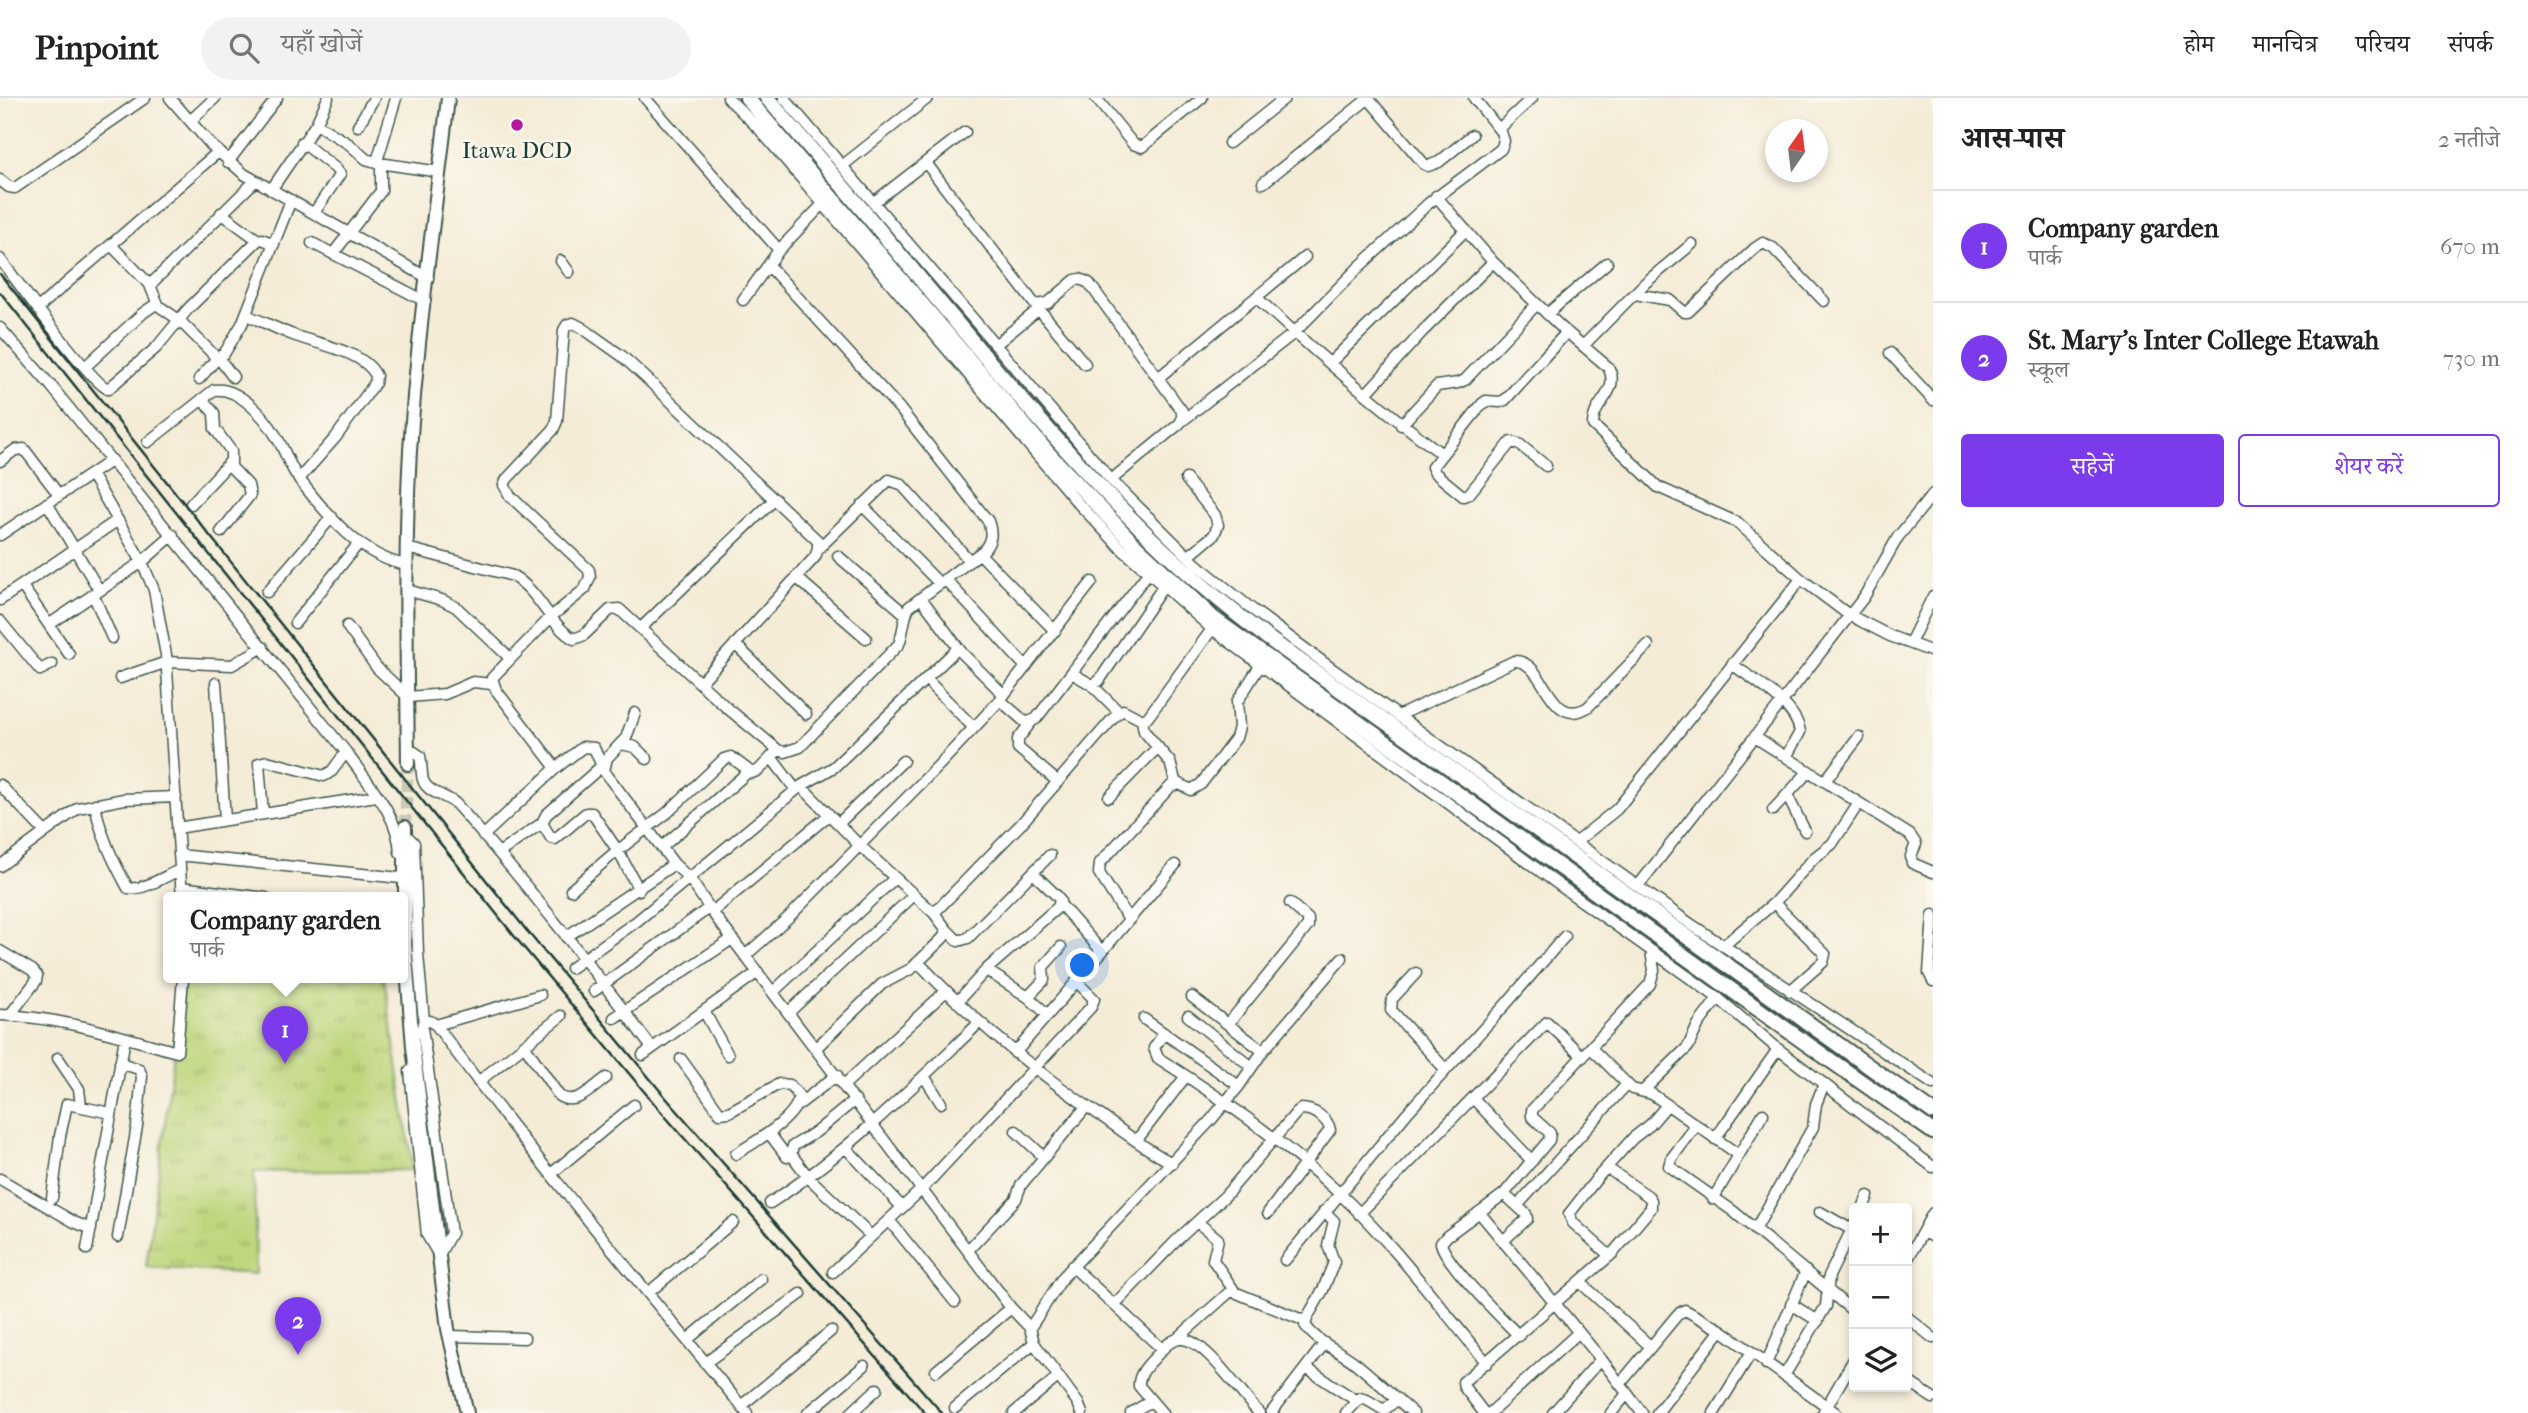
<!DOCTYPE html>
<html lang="hi">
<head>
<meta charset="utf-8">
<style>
	body { margin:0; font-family:"IM FELL French Canon","Noto Serif Devanagari",serif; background:#f2f2f2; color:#222 }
	.controls { position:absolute; right:21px; bottom:21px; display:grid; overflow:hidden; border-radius:7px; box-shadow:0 4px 10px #0003 }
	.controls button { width:63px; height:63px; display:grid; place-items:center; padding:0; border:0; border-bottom:2px solid #e0e0e0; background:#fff; color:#222; font:35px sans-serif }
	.compass { position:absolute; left:1765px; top:21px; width:63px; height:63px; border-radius:50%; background:#fff; box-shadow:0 4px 10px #0003; rotate:14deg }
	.you { position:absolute; left:1083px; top:868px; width:24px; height:24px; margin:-18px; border:5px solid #fff; border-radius:50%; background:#1a73e8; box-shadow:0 0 0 10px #1a73e833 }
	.badge { display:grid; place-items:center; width:46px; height:46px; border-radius:50%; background:#7c3aed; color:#fff; font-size:23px; font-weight:700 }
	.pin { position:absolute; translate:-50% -58px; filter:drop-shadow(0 2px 4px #0008) }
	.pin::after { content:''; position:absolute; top:37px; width:24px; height:21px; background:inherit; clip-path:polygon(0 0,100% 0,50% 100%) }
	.popup { position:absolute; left:163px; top:794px; width:245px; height:91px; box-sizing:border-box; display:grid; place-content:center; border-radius:7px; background:#fff; filter:drop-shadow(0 2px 5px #0005); font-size:23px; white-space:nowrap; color:#767676 }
	.popup b { font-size:26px; color:#222 }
	.popup::after { content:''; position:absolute; left:50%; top:100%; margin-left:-14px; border:14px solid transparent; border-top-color:#fff }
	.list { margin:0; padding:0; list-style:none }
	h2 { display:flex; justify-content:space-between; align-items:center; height:91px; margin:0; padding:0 28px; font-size:30px }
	h2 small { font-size:23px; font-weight:400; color:#767676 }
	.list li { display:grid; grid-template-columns:46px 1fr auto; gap:21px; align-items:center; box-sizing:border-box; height:112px; padding:0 28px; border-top:2px solid #e0e0e0 }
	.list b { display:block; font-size:26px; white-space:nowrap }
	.list p { margin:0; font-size:23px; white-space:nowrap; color:#767676 }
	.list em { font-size:23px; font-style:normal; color:#767676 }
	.actions { display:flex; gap:14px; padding:21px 28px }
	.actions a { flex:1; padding:16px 0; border:2px solid #7c3aed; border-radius:7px; text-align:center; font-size:24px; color:#7c3aed }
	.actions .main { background:#7c3aed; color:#fff }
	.icon { flex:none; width:38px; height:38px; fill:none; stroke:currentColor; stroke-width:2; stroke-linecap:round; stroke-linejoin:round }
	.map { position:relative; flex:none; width:1933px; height:1315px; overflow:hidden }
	header { display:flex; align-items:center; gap:42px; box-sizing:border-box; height:98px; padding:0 35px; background:#fff; border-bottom:2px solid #e0e0e0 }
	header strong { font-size:33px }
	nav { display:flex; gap:38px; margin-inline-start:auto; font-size:24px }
	.search { width:490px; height:63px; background:#f2f2f2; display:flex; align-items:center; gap:18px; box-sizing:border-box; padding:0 24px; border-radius:38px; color:#767676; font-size:26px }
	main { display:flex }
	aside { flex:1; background:#fff }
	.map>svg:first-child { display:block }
	.park { fill:url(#park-tufts); stroke:#6e8a58; stroke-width:2 }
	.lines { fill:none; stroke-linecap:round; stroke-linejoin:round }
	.major-tunnel { stroke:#c9c9b6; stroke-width:12; stroke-dasharray:12 6; stroke-linecap:butt }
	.minor-casing { stroke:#3f574c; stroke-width:13 }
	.major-casing { stroke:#3f574c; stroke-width:16 }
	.highway-casing { stroke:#3f574c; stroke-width:18 }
	.minor { stroke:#fff; stroke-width:10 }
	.major { stroke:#fff; stroke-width:12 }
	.highway { stroke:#fff; stroke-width:14 }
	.rail { stroke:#1f3d34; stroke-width:2.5 }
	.poi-dot { fill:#b5179e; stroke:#fbf7ec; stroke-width:2.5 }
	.labels { text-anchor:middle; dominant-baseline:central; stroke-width:5; stroke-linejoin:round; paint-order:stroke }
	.poi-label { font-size:23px; fill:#1f3d34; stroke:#fbf7ec }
</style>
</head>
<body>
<header>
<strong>Pinpoint</strong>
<div class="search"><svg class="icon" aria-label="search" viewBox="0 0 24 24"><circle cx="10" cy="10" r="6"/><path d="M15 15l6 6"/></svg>यहाँ खोजें</div>
<nav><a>होम</a><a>मानचित्र</a><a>परिचय</a><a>संपर्क</a></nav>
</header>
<main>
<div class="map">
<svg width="1933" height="1315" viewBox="0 0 1933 1315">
	<defs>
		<pattern id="park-tufts" width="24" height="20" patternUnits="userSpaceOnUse" patternTransform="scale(1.75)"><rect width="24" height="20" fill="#bed67b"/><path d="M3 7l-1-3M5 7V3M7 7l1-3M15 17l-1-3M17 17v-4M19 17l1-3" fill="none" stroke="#9aaf66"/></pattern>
	</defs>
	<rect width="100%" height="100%" fill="#fbf7ec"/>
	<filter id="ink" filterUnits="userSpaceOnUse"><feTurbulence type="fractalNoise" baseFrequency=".0143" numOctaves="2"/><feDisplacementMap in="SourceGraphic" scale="14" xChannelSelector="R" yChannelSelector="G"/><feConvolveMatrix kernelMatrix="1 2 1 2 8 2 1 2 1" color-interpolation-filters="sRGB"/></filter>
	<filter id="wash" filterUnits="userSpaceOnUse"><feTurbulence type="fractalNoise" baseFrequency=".00686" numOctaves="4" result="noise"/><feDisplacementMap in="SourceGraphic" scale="28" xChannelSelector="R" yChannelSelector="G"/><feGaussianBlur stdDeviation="1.57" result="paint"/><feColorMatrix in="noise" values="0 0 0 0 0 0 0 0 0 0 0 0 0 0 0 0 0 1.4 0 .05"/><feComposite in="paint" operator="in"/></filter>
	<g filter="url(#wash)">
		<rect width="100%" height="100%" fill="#f4ecd7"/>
		<path class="park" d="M 184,880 L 384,880 L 413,1072 L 254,1074 L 256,1176 L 146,1169 Z"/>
	</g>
	<g filter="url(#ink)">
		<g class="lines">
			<path class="major-tunnel" d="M 405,729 L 408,666"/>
			<g class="minor-casing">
				<path id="minor" d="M 170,0 L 211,47 L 244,76 L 428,180
					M 396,0 L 378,60 L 379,65 L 440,74
					M 645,0 L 779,152
					M 728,0 L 761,33 L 1077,404 L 1122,451 L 1212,531 L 1559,787 L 1718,900 L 1778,951 L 1933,1069
					M 784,0 L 1111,382 L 1196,466 L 1253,512 L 1331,570 L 1692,827 L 1933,986
					M 1096,0 L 1133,46 L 1142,49 L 1202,0
					M 1368,0 L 1424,66 L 1428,68 L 1439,64 L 1472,37
					M 191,22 L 215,0
					M 316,26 L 349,46 L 366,61 L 379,65
					M 358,28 L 374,0
					M 1499,31 L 1532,0
					M 302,44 L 335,70 L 340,76 L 316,112 L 312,114
					M 1229,45 L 1285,0
					M 228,64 L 277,0
					M 926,65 L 1033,204 L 1037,207 L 1048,205 L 1075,182 L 1080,181 L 1089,185 L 1182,313 L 1182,323 L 1178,327 L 1111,382
					M 842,68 L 928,0
					M 0,82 L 9,89 L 15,90 L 145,0
					M 1263,85 L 1369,0
					M 271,92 L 316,26 L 328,0
					M 1436,98 L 1493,164 L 1562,230 L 1608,269 C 1622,294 1592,304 1593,327 L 1658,389 L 1738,425 L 1801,481 L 1849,517 L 1890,538 L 1933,554
					M 873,105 L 965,34
					M 221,115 L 258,142
					M 312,145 L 425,203
					M 111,147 L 151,188
					M 333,156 L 381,93 L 381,66
					M 0,161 C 17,183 91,285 108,291 L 156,250 L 188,211 L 258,142 L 262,141 L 274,146
					M 561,163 L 569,174
					M 1635,196 L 1670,202 L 1684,214 L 1688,214 L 1754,151 L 1763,145 L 1773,150 L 1824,203
					M 1256,199 C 1315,254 1377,308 1442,356
					M 743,202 L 779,152 L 823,106
					M 1033,204 L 1085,266
					M 158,206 L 151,190 L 153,184 L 255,83
					M 38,210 L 218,54
					M 1547,216 L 1607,165
					M 246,217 C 262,223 277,231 293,237 C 316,246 365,253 376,278 L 375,285 L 336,339 L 299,381
					M 0,230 L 52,289 L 346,654 C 367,685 398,715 400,754
					M 995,247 L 1039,211
					M 1583,248 L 1645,185 L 1692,146
					M 1890,255 L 1933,302
					M 1330,265 L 1466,132
					M 85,269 L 143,215 L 156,206 L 179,222 L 215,258 L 214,264 L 199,281
					M 233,279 L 221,263 L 215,260 L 224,256 L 242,226 L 291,102
					M 1158,280 L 1305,159
					M 1366,296 L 1423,233 L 1493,164
					M 202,301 L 214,315 L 215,331 L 231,353 L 231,369 L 248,387 L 250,397 L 221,434
					M 1182,323 L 1294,235 L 1359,169 L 1429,105 L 1501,51 L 1504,43 L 1501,34 L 1474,0
					M 1401,327 L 1437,288 L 1458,285 L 1465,282 L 1537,206
					M 148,344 L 214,292 C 238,288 265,319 276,338 C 285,352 289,368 299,381 C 326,416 362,460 407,467
					M 0,363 L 15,352 L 24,351 L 59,397
					M 1546,368 L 1519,346 L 1511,344 L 1469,396 L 1463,398 L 1435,375 L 1432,369 L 1482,306 L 1486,303 L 1500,304 L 1505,302 L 1567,234
					M 91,376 L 142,464 L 154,492 L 166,557 L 182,800
					M 1186,381 L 1215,417 L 1218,427 L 1214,437 L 1189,458
					M 47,405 L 99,492
					M 191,406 L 230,364
					M 862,407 L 940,486
					M 0,437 L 112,362
					M 407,450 L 513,478 C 539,493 551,529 574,541 L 584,537 L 610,512 L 619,511 L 726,609 L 778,652 L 785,654 L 800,649 L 899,546 C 904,533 903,521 909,509 L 984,452 C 992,442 992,435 988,423 L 900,311 L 768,167
					M 818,451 L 889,382 L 901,386 L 970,463
					M 980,456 L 1055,533
					M 838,458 L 905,516
					M 796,479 L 866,540
					M 945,481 L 1026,569
					M 22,488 L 69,556
					M 407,492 L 442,502 L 456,509 L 510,560
					M 267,494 L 332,419
					M 93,496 L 112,540
					M 921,500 L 962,555 L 1004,597
					M 0,502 L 118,422
					M 0,523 L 40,572 L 52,566
					M 295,525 L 359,445
					M 50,526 L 142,464 L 173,437
					M 347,528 L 377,570 L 408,599 L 445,596 L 473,584 L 492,586
					M 641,530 L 775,401
					M 1910,545 L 1933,498
					M 735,546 L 806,616
					M 1732,566 C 1753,582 1796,606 1800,634 L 1786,659
					M 1072,575 L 1092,587 L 1099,583 L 1163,489
					M 120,580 L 167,564 L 232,567 L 263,549
					M 926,581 L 974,630
					M 216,585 L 225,722
					M 1092,587 L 1119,614
					M 1000,602 L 1024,623 L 1028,624 L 1036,621 L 1148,475
					M 635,615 L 626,640 L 607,660 L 604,673 L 674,766 L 690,781 L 712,814 L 1011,1210 L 1030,1230 L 1034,1245 L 1078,1305 L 1082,1315
					M 1398,618 L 1514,563 C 1546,561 1548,633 1588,609 L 1648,547
					M 1142,622 L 1144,633 L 1170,664 L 1176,686
					M 1032,623 L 1018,641 L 1018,650 L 1058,684
					M 1756,640 L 1910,737 L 1916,746 L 1911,758 L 1912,765 L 1933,774
					M 621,646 L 635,649 L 647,661
					M 408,650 L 420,658 C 422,666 421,675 423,682 C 427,695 446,697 456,706 C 526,784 590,867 652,950
					M 771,659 L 796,692
					M 604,666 L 546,717 L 542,725 L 551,740 L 555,741 L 586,715 L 592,715 L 618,753 L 639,792
					M 556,670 L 496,592 L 492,580 L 552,518 L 585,491 L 590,479 L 589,472 L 510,398 L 504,387 L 507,381 L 553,332 L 557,323 L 564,232 L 567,227 L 573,225 L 581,229 L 622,258 L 645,279 L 818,443 L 818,451 L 815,459 L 700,585
					M 1825,683 L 1859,639
					M 0,687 L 45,734
					M 801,688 L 859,747 L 934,815 L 947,832 L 943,840 L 911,871 L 882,886 L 816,950
					M 1787,697 L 1805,733
					M 1109,699 L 1158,649
					M 95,706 C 100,736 113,763 128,790 C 143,793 165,778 180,772
					M 1773,712 L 1809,673
					M 263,716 L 259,665 L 267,663 L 324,678 L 332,673 L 346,654
					M 838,726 L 903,663
					M 177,730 L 376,698
					M 405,736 L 414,745 L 418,856 L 424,923
					M 483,738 L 556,670 L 583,649 L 594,650 L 602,668
					M 1576,744 L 1617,711 L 1801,481
					M 662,749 L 748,674
					M 499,755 L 542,725
					M 179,757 L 401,780
					M 0,768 L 78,710 L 124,701 L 176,699
					M 1638,788 L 1864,499 L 1898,439 L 1933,396
					M 181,789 L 266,800
					M 571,792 L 612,757 L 667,715 L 724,661 L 731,659 L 752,675 L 759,672 L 778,652
					M 1774,805 L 1825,856 L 1823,864 L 1790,893
					M 712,814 L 829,717
					M 934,815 L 1020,727 L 1116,617 L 1123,612 L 1142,622 L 1148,619 L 1212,531
					M 1933,817 L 1929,875 L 1933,883
					M 1129,822 L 1099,775 L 1100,765 L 1171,688 L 1180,686 L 1191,692 L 1201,686 L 1236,640 L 1239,629 L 1237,604 L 1261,566
					M 947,832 L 958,843 L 968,840 L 1050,757
					M 566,839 L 674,766
					M 1723,848 L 1774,805 L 1814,760 L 1832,746 L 1859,705
					M 0,853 L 32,872 L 37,878 L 36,883 L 10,917
					M 1100,856 L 1175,767
					M 745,858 L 789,819 L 939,667 L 1000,602 L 1092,484
					M 918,864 C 974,924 1036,974 1104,1020 C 1126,1036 1147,1052 1172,1065
					M 571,870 L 637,823 L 801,688 L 834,669 L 958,550
					M 986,872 L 1028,899 L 1048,917
					M 1416,875 L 1392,901 L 1391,912 L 1446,972
					M 594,893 L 709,810
					M 773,894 L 894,781
					M 1028,899 L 1044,882 L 1043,869 L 1061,849
					M 1192,899 L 1263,953
					M 957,904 L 986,872 L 1058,809 L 1060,803 L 1058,799 L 1033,775
					M 704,913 L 728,957
					M 788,915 L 913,798
					M 0,917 C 61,919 119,938 177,954 L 183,880
					M 1188,918 L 1252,969
					M 614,920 L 732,841
					M 1144,921 L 1239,988
					M 1228,926 L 1308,828 L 1308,821 L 1290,805
					M 436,927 L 540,897
					M 1164,935 L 1154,950 L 1158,960 C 1222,1000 1284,1044 1339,1095 C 1394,1146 1439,1208 1487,1265
					M 525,948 L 559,998 C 576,1009 592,990 606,980
					M 1591,950 L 1632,991 L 1652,996 L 1739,1057
					M 1015,955 L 1100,856 L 1098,849 L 1060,806
					M 643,957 L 758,874
					M 58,960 L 79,991 L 81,1008
					M 681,961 L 720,1015 L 729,1014 L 779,986 L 790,987 L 799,998 C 798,1020 753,1045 736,1056
					M 410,973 L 427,1137 L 437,1154
					M 924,978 L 941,1005
					M 478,984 L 561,918
					M 844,987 L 946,893
					M 1643,993 L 1688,949 L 1698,927 L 1718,900
					M 1473,1000 L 1532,1063
					M 855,1002 L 816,1034 L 793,1048 L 791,1056 L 809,1080 L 871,1138
					M 798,1007 L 837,977
					M 1696,1028 L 1671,1061 L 1669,1068 L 1733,1113 L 1854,1214
					M 1016,1033 L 1044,1059
					M 769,1035 L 787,1059
					M 1715,1041 L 1778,951
					M 1136,1043 L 1186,978
					M 846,1050 L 902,1109
					M 551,1076 L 634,1007
					M 0,1081 L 74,1124 L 91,1131
					M 1504,1096 L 1526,1116 L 1527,1121 L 1504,1142
					M 52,1100 L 60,1038 L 67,1006 L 111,1015
					M 1713,1101 L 1763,1016
					M 770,1105 C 848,1055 912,989 979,925
					M 1517,1108 L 1627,986
					M 1863,1110 L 1868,1098
					M 1324,1113 L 1334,1123 L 1328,1147 L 1334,1164 L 1323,1192 L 1308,1218 L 1305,1227 C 1317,1245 1337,1251 1354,1264 C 1374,1280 1393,1298 1413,1315
					M 1479,1114 L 1601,1261 L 1642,1315
					M 1820,1114 L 1854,1133
					M 1359,1116 L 1547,924 L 1583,959
					M 889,1122 L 955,1204
					M 1755,1132 L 1813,1029 L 1816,1006 L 1824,986
					M 1923,1134 L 1933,1139
					M 118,1139 L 137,1028 L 142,978 L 139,971 L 120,965
					M 87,1151 L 125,940
					M 969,1151 L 1016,1101 L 1021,1087 L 1086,1009
					M 439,1157 L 451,1135 L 422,930 L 424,923 L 430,923 L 436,927 C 534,1061 642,1187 747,1315
					M 1610,1158 L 1573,1125 L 1569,1116 L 1598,1079 L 1633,1040 L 1650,1027 L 1667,1007
					M 1285,1162 L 1407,1015 L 1506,906 L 1565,838
					M 1907,1162 L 1933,1115
					M 1072,1168 L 1162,1251
					M 833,1174 L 922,1091 L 1091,909 L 1094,901 L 1077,884
					M 1580,1184 L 1651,1249
					M 1232,1193 L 1305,1223
					M 648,1195 L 733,1124
					M 1791,1206 L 1818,1223
					M 1114,1207 L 1176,1143 L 1225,1098 L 1297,1014 L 1301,1011 C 1313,1011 1328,1020 1330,1032 L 1268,1115
					M 1907,1219 L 1933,1240
					M 1030,1230 L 1063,1179 L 1211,1022 L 1239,988 L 1263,953 L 1342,860
					M 449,1238 L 524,1240
					M 1519,1238 C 1502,1220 1446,1167 1441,1145 L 1447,1138 L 1504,1096 L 1549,1042 L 1550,1035 L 1532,1019 L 1532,1012 L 1650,886 L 1654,872 L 1651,853
					M 1177,1241 L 1233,1191 L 1213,1162 L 1218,1141 L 1197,1124
					M 687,1242 L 761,1181
					M 705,1265 L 801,1196
					M 1766,1266 L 1806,1173
					M 1306,1270 L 1357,1303
					M 936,1273 L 1011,1210
					M 1784,1278 L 1826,1208 L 1829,1178 L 1854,1127
					M 1907,1283 L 1933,1300
					M 1620,1286 L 1678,1216 L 1685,1212 L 1721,1232 L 1836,1315
					M 741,1308 L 831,1233
					M 955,1310 L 1034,1245
					M 808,1315 L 864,1268
					M 851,1315 L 877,1291
					M 1014,1315 L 1058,1279
					M 1131,1315 L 1151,1303
					M 1162,1315 L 1139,1288 C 1138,1275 1150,1265 1158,1256 C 1163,1250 1171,1241 1180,1241 C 1204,1239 1242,1298 1259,1315
					M 1271,1315 L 1324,1246
					M 1346,1315 L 1360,1300 L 1367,1302 L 1384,1312 L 1398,1301
					M 1484,1315 L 1464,1289 L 1463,1284 L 1613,1155 L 1651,1110 L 1651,1102 L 1648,1098 L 1607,1070
					M 1490,1315 L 1579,1234
					M 1553,1315 L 1601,1261
					M 1611,1315 L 1627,1296
					M 1657,1315 L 1721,1232
					M 1714,1315 L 1751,1255
					M 1823,1315 L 1854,1261"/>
			</g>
			<g class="major-casing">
				<path id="major" d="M 408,666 C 407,562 404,457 410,353 C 417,235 435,117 448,0
					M 405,729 L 405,846 L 413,949 L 448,1231 L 467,1315"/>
			</g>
			<g class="highway-casing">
				<path id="highway" d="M 747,0 L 1048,355 L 1133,445 L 1214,521 L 1800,941 L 1933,1034
					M 767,0 C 844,88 918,179 993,268 C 1078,368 1165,465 1272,543 L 1933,1014"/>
			</g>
			<use href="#minor" class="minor"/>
			<use href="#major" class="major"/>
			<use href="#highway" class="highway"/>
			<path class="rail" d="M 0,176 L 527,833 L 667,1001 L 942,1315
				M 0,194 L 515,839 L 657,1009 L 925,1315"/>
		</g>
	</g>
	<circle class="poi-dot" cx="517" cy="27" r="7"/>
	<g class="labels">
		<g class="poi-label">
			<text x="517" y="52">Itawa DCD</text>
		</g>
	</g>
</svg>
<div class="controls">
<button>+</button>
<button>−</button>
<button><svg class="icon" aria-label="layers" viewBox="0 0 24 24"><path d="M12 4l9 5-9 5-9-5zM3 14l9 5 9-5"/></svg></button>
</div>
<svg class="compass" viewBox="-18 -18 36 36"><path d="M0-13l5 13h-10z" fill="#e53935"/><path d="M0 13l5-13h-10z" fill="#767676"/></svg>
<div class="you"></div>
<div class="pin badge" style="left:285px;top:966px">1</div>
<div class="popup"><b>Company garden</b>पार्क</div>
<div class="pin badge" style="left:298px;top:1257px">2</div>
</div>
<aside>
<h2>आस-पास<small>2 नतीजे</small></h2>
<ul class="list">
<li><span class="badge">1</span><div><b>Company garden</b><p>पार्क</p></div><em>670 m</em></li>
<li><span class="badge">2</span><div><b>St. Mary's Inter College Etawah</b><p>स्कूल</p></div><em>730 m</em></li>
</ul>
<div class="actions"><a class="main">सहेजें</a><a>शेयर करें</a></div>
</aside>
</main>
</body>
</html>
